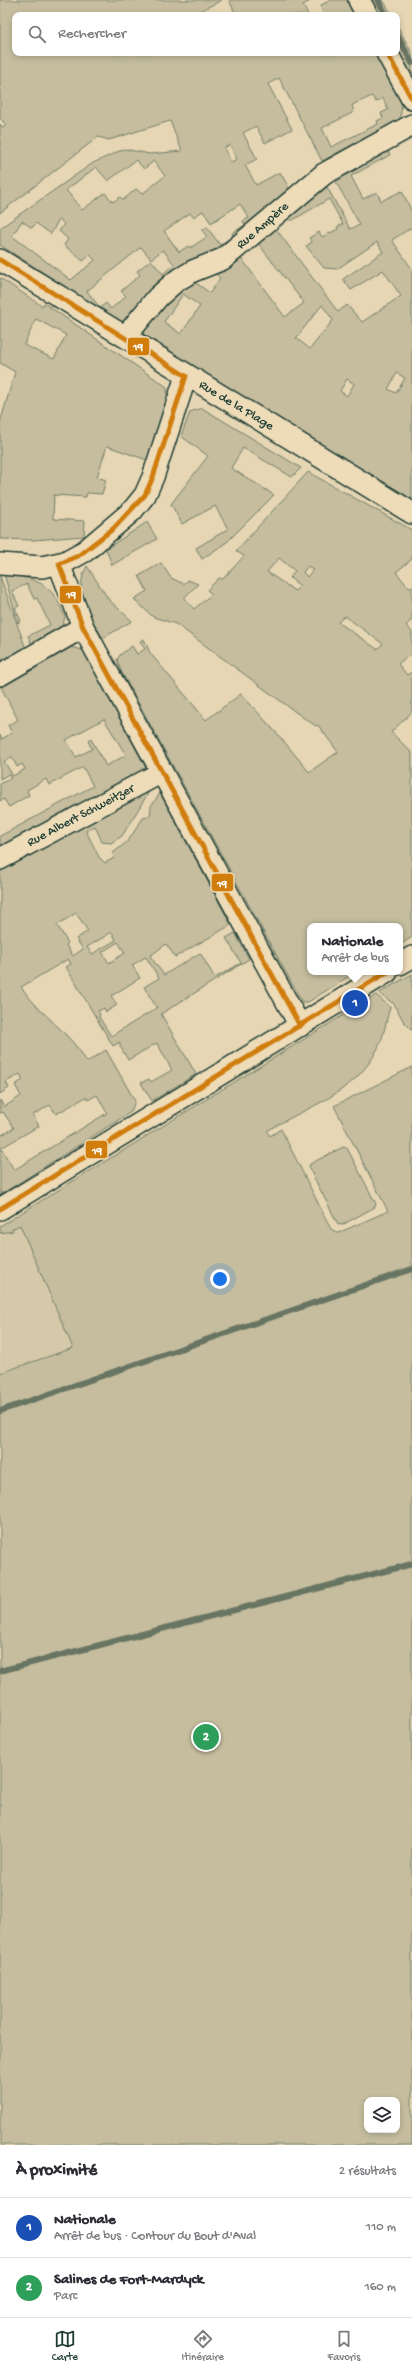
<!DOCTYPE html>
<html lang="fr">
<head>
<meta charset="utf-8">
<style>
	body { margin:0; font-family:"Gochi Hand",sans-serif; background:#f2f2f3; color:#2b2b33 }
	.controls { position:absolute; right:12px; bottom:12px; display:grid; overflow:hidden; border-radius:8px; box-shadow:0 2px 6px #0003 }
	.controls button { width:36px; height:36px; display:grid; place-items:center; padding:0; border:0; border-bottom:1px solid #e1e1e2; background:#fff; color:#2b2b33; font:20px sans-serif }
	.you { position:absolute; left:220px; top:1279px; width:14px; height:14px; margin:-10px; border:3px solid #fff; border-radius:50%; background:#1a73e8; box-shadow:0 0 0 6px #1a73e833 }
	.badge { display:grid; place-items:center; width:26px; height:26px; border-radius:50%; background:#1f3d34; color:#fff; font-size:13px; font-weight:700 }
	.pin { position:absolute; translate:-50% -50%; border:2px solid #fff; box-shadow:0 1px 4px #0006 }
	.popup { position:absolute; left:307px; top:923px; width:96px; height:52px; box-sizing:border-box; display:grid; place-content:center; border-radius:8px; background:#fff; filter:drop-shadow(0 1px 3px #0005); font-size:13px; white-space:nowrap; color:#7c7c81 }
	.popup b { font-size:15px; color:#2b2b33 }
	.popup::after { content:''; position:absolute; left:50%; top:100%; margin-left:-8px; border:8px solid transparent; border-top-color:#fff }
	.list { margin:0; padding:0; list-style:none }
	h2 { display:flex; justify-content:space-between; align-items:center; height:52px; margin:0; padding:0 16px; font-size:17px }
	h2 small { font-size:13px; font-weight:400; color:#7c7c81 }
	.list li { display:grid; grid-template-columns:26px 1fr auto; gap:12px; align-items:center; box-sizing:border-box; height:60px; padding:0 16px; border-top:1px solid #e1e1e2 }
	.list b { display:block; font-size:15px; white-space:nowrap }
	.list p { margin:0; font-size:13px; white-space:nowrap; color:#7c7c81 }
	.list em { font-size:13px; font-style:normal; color:#7c7c81 }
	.icon { flex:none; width:22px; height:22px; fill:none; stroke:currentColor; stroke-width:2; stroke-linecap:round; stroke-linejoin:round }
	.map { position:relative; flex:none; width:412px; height:2145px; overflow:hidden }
	.search { position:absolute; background:#fff; box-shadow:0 2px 6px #0003; left:12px; right:12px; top:12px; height:44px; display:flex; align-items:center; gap:10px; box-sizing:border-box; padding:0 14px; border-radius:8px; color:#7c7c81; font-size:15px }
	.sheet { height:172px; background:#fff }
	nav { display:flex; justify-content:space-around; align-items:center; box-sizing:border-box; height:56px; border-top:1px solid #e1e1e2; background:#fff; font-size:11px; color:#7c7c81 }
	nav a { display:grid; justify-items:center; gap:2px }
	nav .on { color:#1f3d34 }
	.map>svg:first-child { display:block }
	.built { fill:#d6c9a9 }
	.green { fill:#c5bd9e; stroke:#727d69; fill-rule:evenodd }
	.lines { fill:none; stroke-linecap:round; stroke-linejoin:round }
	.stream { stroke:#687462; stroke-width:6 }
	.minor-casing { stroke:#1f3d34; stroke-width:24 }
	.minor { stroke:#eedcb9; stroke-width:21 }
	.bus-1-casing { stroke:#eedcb9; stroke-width:8 }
	.bus-1 { stroke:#d07d0c; stroke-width:5 }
	.labels { text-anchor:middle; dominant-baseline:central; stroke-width:3; stroke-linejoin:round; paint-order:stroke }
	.street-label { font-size:13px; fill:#1f3d34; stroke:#eedcb9 }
	.line-badge { stroke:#eedcb9; stroke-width:1.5 }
	.badge-label { font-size:11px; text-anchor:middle; font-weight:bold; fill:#fff }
</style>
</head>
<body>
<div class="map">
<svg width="412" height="2145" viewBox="0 0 412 2145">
	<rect width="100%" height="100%" fill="#e6d6b4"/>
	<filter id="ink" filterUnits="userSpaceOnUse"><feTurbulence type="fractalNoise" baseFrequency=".025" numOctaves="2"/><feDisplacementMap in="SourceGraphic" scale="8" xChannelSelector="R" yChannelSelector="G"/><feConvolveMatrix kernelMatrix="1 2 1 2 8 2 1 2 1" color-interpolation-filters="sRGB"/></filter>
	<g filter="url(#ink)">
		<path class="built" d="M 20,1224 L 73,1348 L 0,1373 L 0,1226 Z"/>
		<path class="green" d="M 0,0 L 222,0 L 192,15 L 15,15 L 15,53 L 376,53 L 402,105 L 400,119 L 322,161 L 279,78 L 268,84 L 292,129 L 265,143 L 256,126 L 243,133 L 257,159 L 245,165 L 256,185 L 280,172 L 290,190 L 218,249 L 178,269 L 122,323 L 0,245 L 0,228 L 93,163 L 124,149 L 150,154 L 182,151 L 170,121 L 109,140 L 98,137 L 0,213 L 0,124 L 3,128 L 6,125 L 0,118 ZM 372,96 L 376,102 L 383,98 L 388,110 L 381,113 L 383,118 L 377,121 L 378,124 L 331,147 L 322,128 L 354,112 L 352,105 ZM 230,145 L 237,159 L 231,162 L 224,148 ZM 136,160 L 144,169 L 154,161 L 165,176 L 142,194 L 136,189 L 123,200 L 120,197 L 113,202 L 105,193 L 82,210 L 66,190 L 96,167 L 108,181 ZM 240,204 L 249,218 L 243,221 L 245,225 L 232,233 L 233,236 L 220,245 L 207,227 L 202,230 L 207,237 L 190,248 L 188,246 L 179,252 L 164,231 L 190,213 L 193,217 L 203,211 L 211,223 ZM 59,219 L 64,224 L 59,231 L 68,239 L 64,245 L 83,261 L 90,255 L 95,260 L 71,280 L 12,236 L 22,221 L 32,228 L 36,223 L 51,234 ZM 141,247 L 151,259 L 163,250 L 174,264 L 163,274 L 151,260 L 137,271 L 140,275 L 121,291 L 126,296 L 111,309 L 106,303 L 100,308 L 87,291 Z
			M 229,0 L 312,0 L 303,5 L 308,15 L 236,15 Z
			M 331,0 L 348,0 L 356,15 L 323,15 L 321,5 Z
			M 367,0 L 383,0 L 392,15 L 375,15 Z
			M 397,25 L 412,53 L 412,84 L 397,53 Z
			M 386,148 L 390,155 L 351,176 L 363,199 L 377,192 L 381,201 L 402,191 L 412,212 L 412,227 L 392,240 L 412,269 L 412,499 L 169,353 L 170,350 L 138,331 L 189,278 L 210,293 L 220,278 L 216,274 L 224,271 L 241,258 L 285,317 L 304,303 L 258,243 L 268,235 L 266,230 L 273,225 L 338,312 L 347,305 L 362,322 L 401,296 L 383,270 L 351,290 L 343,279 L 383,252 L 377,242 L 337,269 L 324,268 L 306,246 L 312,242 L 309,238 L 319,232 L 322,237 L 338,229 L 337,227 L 343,224 L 329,199 L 291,221 L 288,215 L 327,187 L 350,229 L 360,225 L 336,182 ZM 183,294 L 200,306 L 181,334 L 164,322 ZM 322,305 L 333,320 L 310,349 L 296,338 ZM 397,373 L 405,378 L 396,393 L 388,389 ZM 347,379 L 354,384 L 347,396 L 340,391 Z
			M 0,278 L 42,306 L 44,303 L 167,387 L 167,400 L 147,460 L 107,446 L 97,477 L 106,480 L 102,494 L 87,493 L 86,497 L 54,495 L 53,519 L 85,521 L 84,536 L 34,540 L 0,539 L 0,423 L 15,372 L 0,363 ZM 36,319 L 66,335 L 54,359 L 24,345 Z
			M 202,408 L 301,468 L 292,477 L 243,448 L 231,468 L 274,495 L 227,542 L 202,559 L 196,548 L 228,529 L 215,506 L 182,524 L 171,504 L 208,456 L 181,436 L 190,412 Z
			M 308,472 L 412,530 L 412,559 L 396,572 L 409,588 L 412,586 L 412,620 L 406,625 L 412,632 L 412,653 L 398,664 L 407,675 L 412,672 L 412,712 L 391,732 L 412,753 L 412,937 L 400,945 L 400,926 L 310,926 L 310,972 L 356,972 L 308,1002 L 302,1002 L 121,671 L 117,660 L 120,655 L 132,646 L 137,654 L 145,649 L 140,641 L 144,639 L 150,653 L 206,720 L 241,694 L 282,739 L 309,772 L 338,752 L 318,725 L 316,726 L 301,716 L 176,624 L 153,617 L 134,599 L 147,591 L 139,576 L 161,563 L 171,578 L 184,584 L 188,580 L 198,584 L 184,598 L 194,609 L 212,594 L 207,590 L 219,578 L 223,579 L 244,556 L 236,551 ZM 279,558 L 295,571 L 290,578 L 300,586 L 295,591 L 267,572 ZM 308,566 L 313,570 L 307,577 L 303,572 ZM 345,616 L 383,644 L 377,649 L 338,622 Z
			M 147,522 L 157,539 L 112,565 L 106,549 Z
			M 87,566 L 109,600 L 132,621 L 103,638 C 90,616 72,592 87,566 Z
			M 4,574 C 37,579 52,582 65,617 L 62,628 L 32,645 L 28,636 L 50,625 L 37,598 L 34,599 L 27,584 L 12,591 L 19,606 L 15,608 L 21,621 L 18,623 Z
			M 0,576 L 26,649 L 0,664 Z
			M 70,647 L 83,650 L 147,770 L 0,850 L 0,836 L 93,786 L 83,767 L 49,785 L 46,779 L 27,790 L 29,795 L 9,807 L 4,799 L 0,801 L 0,784 L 11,778 L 9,774 L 0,779 L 0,735 L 2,739 L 12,733 L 8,725 L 18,720 L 1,687 ZM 104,719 L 126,755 L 106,766 L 91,739 L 88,741 L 92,749 L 76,757 L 66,740 ZM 12,757 L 17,767 L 22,764 L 25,769 L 13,776 L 4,761 Z
			M 150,790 L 122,836 L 111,843 L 102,842 L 95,826 L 86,831 L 99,857 L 105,863 L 114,858 L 113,853 L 128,841 L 143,818 L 150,816 L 151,806 L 160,793 L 231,925 L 175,957 L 166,944 L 150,956 L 164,975 L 200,953 L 215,978 L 241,963 L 226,938 L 235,933 L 249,959 L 161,1014 L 196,1074 L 152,1101 L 141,1083 L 149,1079 L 151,1082 L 172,1070 L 157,1043 L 128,1060 L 120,1046 L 120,1042 L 113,1046 L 66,967 L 71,964 L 68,959 L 21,987 C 40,1015 70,1032 87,1062 L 106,1050 L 135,1101 L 131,1112 L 3,1193 L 0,1193 L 0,1136 L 14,1128 L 3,1112 L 0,1113 L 0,1100 L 4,1107 L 21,1096 L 15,1085 L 23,1080 L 20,1074 L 6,1082 L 9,1088 L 0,1094 L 0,872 ZM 76,913 L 88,931 L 76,939 L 83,949 L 73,956 L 66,945 L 68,943 L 57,925 ZM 112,932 L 116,940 L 92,954 L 87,947 ZM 118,942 L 125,953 L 109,963 L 102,952 ZM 146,957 L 159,978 L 144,987 L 157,1008 L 111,1036 L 99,1017 L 100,1015 L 98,1011 L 104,1008 L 106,1012 L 117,1005 L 111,996 L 140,978 L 132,965 ZM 97,1095 L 107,1113 L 14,1170 L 1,1148 L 39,1126 L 33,1115 L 50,1105 L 56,1114 L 86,1097 L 88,1100 Z
			M 412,974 L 412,1030 L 404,1022 L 394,1004 L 379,993 Z
			M 376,995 L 390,1007 C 386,1021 384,1036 378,1048 C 355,1095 307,1106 267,1131 L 270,1136 L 281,1129 L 331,1229 L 338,1233 L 388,1211 L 334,1106 L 412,1067 L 412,2145 L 0,2145 L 0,1373 L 73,1348 L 20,1225 L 12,1229 L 13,1231 L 0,1233 L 0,1226 ZM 367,2100 L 397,2100 L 397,2130 L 367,2130 Z
			M 343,1147 L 347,1148 L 376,1204 L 375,1207 L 342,1225 L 338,1224 L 309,1168 L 310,1164 Z"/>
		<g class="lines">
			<path class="stream" d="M 378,0 L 386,15
				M 397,35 L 412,63
				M 0,1411 L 412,1269
				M 0,1671 L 412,1564"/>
			<g class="minor-casing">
				<path id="minor" d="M 359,0 L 367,15
					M 387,53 L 412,99
					M 0,260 L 412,513
					M 125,337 L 158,297 L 176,281 L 193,271 L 223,259 L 324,174 L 412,125
					M 0,564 L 42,567 L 65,562 L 85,551 L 132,511 L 145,495 L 153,477 L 186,376
					M 59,564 L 83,627 L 300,1026
					M 0,675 L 83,627
					M 0,859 L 162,772
					M 400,964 L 412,957
					M 0,1209 L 387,972"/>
			</g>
			<use href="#minor" class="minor"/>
			<g class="bus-1-casing">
				<path id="bus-1" d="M 387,53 L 412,99
					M 0,260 L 186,376 L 153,477 L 145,495 L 114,528 L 78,556 L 59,564 L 83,627 L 300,1026
					M 0,1209 L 387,972"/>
			</g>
			<use href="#bus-1" class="bus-1"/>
		</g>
	</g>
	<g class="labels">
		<g class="street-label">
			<text transform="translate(263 226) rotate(-41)">Rue Ampère</text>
			<text transform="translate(236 406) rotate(31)">Rue de la Plage</text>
			<text transform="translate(81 816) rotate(-28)">Rue Albert Schweitzer</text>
		</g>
	</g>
	<g class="line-badge">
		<rect x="127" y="337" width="23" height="19" rx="4" fill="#d07d0c"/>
		<rect x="59" y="585" width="23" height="19" rx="4" fill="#d07d0c"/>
		<rect x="211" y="873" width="23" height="19" rx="4" fill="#d07d0c"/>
		<rect x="85" y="1140" width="23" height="19" rx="4" fill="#d07d0c"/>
	</g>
	<g class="badge-label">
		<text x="138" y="350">19</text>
		<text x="71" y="598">19</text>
		<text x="222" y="887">19</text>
		<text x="97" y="1154">19</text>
	</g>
</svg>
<div class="controls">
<button><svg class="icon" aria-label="layers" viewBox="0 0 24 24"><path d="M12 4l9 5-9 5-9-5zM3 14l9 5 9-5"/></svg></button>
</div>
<div class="you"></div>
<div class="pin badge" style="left:355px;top:1003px;background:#1a4fb4">1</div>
<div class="popup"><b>Nationale</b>Arrêt de bus</div>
<div class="pin badge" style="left:206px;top:1737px;background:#2e9e5b">2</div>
<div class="search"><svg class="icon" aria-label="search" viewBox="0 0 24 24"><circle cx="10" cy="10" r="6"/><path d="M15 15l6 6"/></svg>Rechercher</div>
</div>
<section class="sheet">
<h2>À proximité<small>2 résultats</small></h2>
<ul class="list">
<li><span class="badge" style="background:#1a4fb4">1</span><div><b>Nationale</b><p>Arrêt de bus · Contour du Bout d'Aval</p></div><em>110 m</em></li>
<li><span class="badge" style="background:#2e9e5b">2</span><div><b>Salines de Fort-Mardyck</b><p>Parc</p></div><em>160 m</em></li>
</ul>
</section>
<nav>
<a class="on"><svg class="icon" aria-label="map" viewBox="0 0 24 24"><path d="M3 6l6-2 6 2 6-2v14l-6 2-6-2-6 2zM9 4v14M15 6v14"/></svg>Carte</a>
<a><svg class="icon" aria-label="directions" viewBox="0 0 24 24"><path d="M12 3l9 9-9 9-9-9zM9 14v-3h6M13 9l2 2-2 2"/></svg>Itinéraire</a>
<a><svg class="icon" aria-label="saved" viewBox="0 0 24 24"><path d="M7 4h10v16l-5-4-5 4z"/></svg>Favoris</a>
</nav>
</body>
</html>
